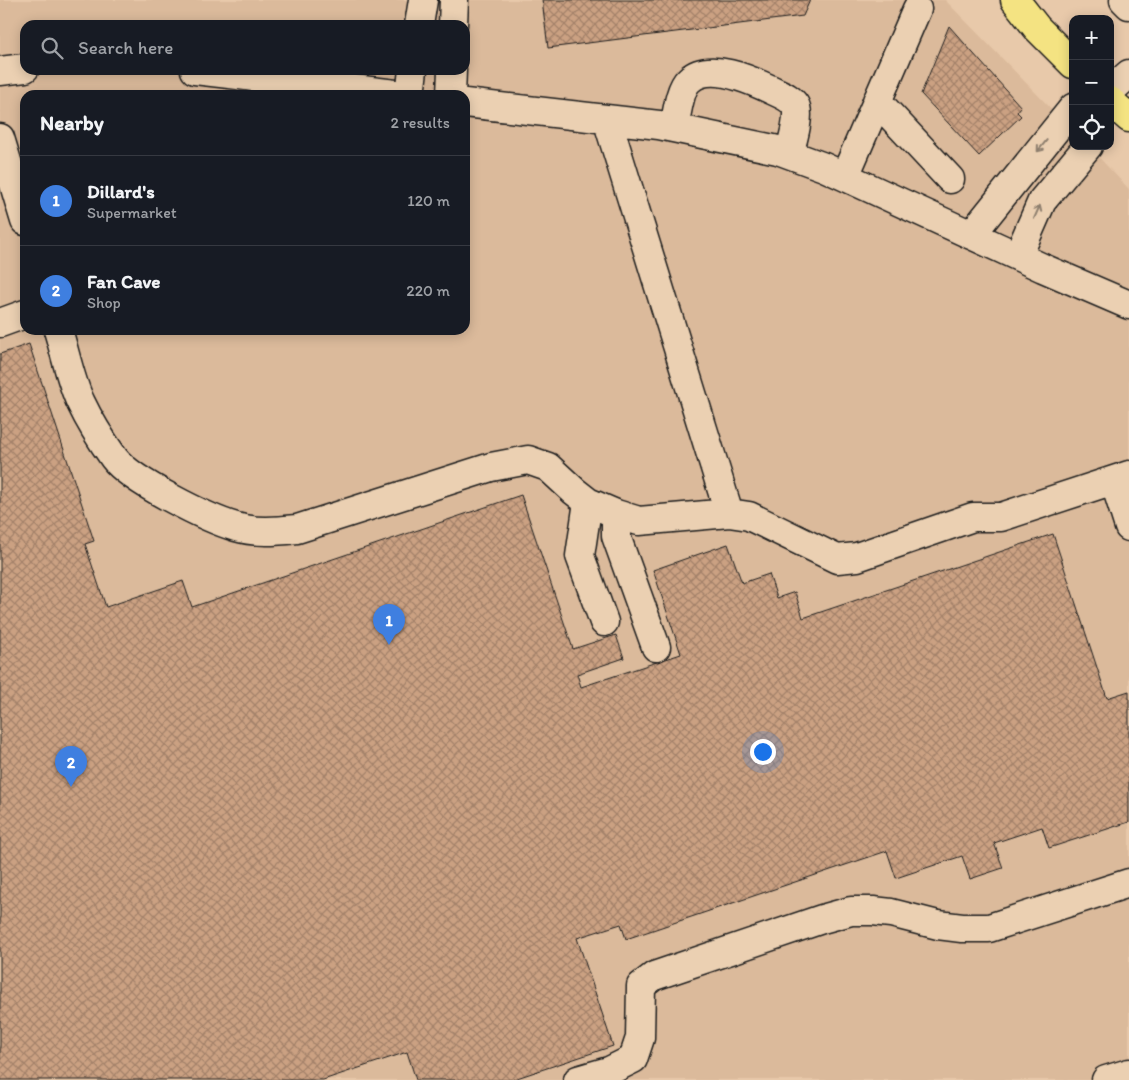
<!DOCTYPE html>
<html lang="en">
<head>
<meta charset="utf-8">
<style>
	body { margin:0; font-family:Itim,sans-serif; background:#242831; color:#f1f3f6 }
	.controls { position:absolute; right:15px; top:15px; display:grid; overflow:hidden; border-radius:10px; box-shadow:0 2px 12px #0003 }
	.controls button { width:45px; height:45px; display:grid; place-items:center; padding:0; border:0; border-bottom:1px solid #363941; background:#171b24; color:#f1f3f6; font:25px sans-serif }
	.you { position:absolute; left:762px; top:751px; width:18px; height:18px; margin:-12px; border:4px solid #fff; border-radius:50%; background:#1a73e8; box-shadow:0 0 0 8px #1a73e833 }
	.badge { display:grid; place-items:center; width:32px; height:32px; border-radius:50%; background:#8c9099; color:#fff; font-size:16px; font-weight:700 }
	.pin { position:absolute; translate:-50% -41px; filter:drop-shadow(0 1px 2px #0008) }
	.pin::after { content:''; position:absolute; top:26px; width:18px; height:15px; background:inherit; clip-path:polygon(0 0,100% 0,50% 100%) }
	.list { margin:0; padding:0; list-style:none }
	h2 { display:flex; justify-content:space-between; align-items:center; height:65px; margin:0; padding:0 20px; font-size:21px }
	h2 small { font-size:16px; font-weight:400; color:#9ea1a6 }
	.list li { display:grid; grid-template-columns:32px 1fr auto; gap:15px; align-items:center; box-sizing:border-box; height:90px; padding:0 20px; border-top:1px solid #363941 }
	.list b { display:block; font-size:19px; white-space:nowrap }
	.list p { margin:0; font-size:16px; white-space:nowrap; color:#9ea1a6 }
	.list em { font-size:16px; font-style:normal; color:#9ea1a6 }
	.icon { flex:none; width:28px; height:28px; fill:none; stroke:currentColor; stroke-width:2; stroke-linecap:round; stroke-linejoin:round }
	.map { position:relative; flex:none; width:1129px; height:1080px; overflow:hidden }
	.search { position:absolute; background:#171b24; box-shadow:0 2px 12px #0003; left:20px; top:20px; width:450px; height:55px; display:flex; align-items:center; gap:12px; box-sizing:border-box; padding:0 18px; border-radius:15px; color:#9ea1a6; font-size:19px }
	.panel { position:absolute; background:#171b24; box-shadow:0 2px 12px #0003; left:20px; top:90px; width:450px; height:245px; border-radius:15px }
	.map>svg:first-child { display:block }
	.built { fill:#dbba9b; fill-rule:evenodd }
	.building { fill:url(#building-cross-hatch); stroke:#1c1c1c }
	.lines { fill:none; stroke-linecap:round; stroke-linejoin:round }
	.minor-casing { stroke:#1c1c1c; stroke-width:31 }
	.major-casing { stroke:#1c1c1c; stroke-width:31 }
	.minor { stroke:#ebd0b2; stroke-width:28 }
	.major { stroke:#f4e382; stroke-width:28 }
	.oneway { stroke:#8e7f6e }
</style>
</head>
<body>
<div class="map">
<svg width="1129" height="1080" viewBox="0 0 1129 1080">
	<defs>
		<pattern id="building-cross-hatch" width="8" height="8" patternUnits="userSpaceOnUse" patternTransform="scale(1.25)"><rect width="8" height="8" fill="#cba182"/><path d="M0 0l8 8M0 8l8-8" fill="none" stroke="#a4826a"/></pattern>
	</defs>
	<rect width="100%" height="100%" fill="#e8c9aa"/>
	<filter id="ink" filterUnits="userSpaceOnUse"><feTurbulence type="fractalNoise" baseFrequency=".02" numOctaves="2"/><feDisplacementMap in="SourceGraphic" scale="10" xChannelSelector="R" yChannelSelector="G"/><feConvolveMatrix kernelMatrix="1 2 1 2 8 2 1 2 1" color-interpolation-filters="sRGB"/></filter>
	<g filter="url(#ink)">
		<path class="built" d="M 0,0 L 945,0 L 1073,131 L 1073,146 L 1088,146 L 1129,189 L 1129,1080 L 0,1080 ZM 25,25 L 465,25 L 465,70 L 25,70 ZM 25,95 L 465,95 L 465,330 L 25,330 Z"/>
		<path class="building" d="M 542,0 L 810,0 L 803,16 L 548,48 Z
			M 949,26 L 1021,107 L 1017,112 L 1021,116 L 979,156 L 921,94 Z
			M 29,344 L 94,541 L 85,544 L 106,607 L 183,581 L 192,607 L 521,495 L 573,649 L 616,635 L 624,658 L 577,674 L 581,687 L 681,654 L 653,570 L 728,544 L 742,583 L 769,574 L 777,598 L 795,592 L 803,618 L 1053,534 L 1107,698 L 1129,691 L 1129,822 L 1049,848 L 1042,827 L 994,843 L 1003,868 L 970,879 L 962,856 L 896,878 L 887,851 L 626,939 L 621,924 L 577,938 L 613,1046 L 511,1080 L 416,1080 L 407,1052 L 323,1080 L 0,1080 L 0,354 Z"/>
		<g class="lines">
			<g class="minor-casing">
				<path id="minor" d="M 1124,0 L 1129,5
					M 419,25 L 423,0
					M 453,25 L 454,0
					M 195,70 L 404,95
					M 0,71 L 25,68
					M 1110,91 L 1129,74
					M 410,95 L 413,70
					M 451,95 L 452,70
					M 877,101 L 950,179
					M 465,103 L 659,125 L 778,150 L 824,167 L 1043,268 L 1129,305
					M 607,119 L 729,513
					M 674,128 C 677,115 679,89 689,80 C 709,61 751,80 772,90 C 780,94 790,97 795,105 C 801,114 792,143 789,154
					M 0,138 L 25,221
					M 845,176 L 917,9
					M 971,235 L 1073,108
					M 1018,256 L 1042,201 L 1088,146
					M 0,323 L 25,314
					M 58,330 C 65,352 71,383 81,403 C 90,422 102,441 114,458 C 131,481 208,519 236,527 C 256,533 277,531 297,529 L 491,467 L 528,460 L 548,467 L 574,491 L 588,502 L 616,514 L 639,521 L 729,513 L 749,516 L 837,559 L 857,557 L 973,517 L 1001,517 L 1129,475
					M 1114,480 L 1129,527
					M 588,502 L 580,556 L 604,622
					M 616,514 L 616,536 L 656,647
					M 578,1080 L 609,1071 L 633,1059 L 640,1038 L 641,986 L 654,976 L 822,919 L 851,911 L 873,911 L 891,913 L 938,925 L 962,928 L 989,928 L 1129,883
					M 1106,1080 L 1129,1073"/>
			</g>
			<g class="major-casing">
				<path id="major" d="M 1015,0 L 1037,28 L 1073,64
					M 1110,101 L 1129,118"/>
			</g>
			<use href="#minor" class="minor"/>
			<use href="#major" class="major"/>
		</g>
		<defs><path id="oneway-shaft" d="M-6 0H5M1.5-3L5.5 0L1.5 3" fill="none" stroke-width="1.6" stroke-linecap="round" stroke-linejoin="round" transform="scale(1.25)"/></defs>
		<g class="oneway">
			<use href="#oneway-shaft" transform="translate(1042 146) rotate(129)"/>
			<use href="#oneway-shaft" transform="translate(1037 212) rotate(-66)"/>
		</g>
	</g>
</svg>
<div class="controls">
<button>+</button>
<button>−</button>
<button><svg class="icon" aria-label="locate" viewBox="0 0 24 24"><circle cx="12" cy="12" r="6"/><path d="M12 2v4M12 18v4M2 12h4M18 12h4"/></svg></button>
</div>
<div class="you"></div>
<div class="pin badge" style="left:389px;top:645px;background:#3f7fe0">1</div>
<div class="pin badge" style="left:71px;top:787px;background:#3f7fe0">2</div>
<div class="search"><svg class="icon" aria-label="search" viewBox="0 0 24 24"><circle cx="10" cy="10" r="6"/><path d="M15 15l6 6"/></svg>Search here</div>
<section class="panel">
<h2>Nearby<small>2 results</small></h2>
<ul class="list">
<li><span class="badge" style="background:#3f7fe0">1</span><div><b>Dillard's</b><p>Supermarket</p></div><em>120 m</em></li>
<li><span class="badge" style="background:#3f7fe0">2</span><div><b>Fan Cave</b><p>Shop</p></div><em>220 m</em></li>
</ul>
</section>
</div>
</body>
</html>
